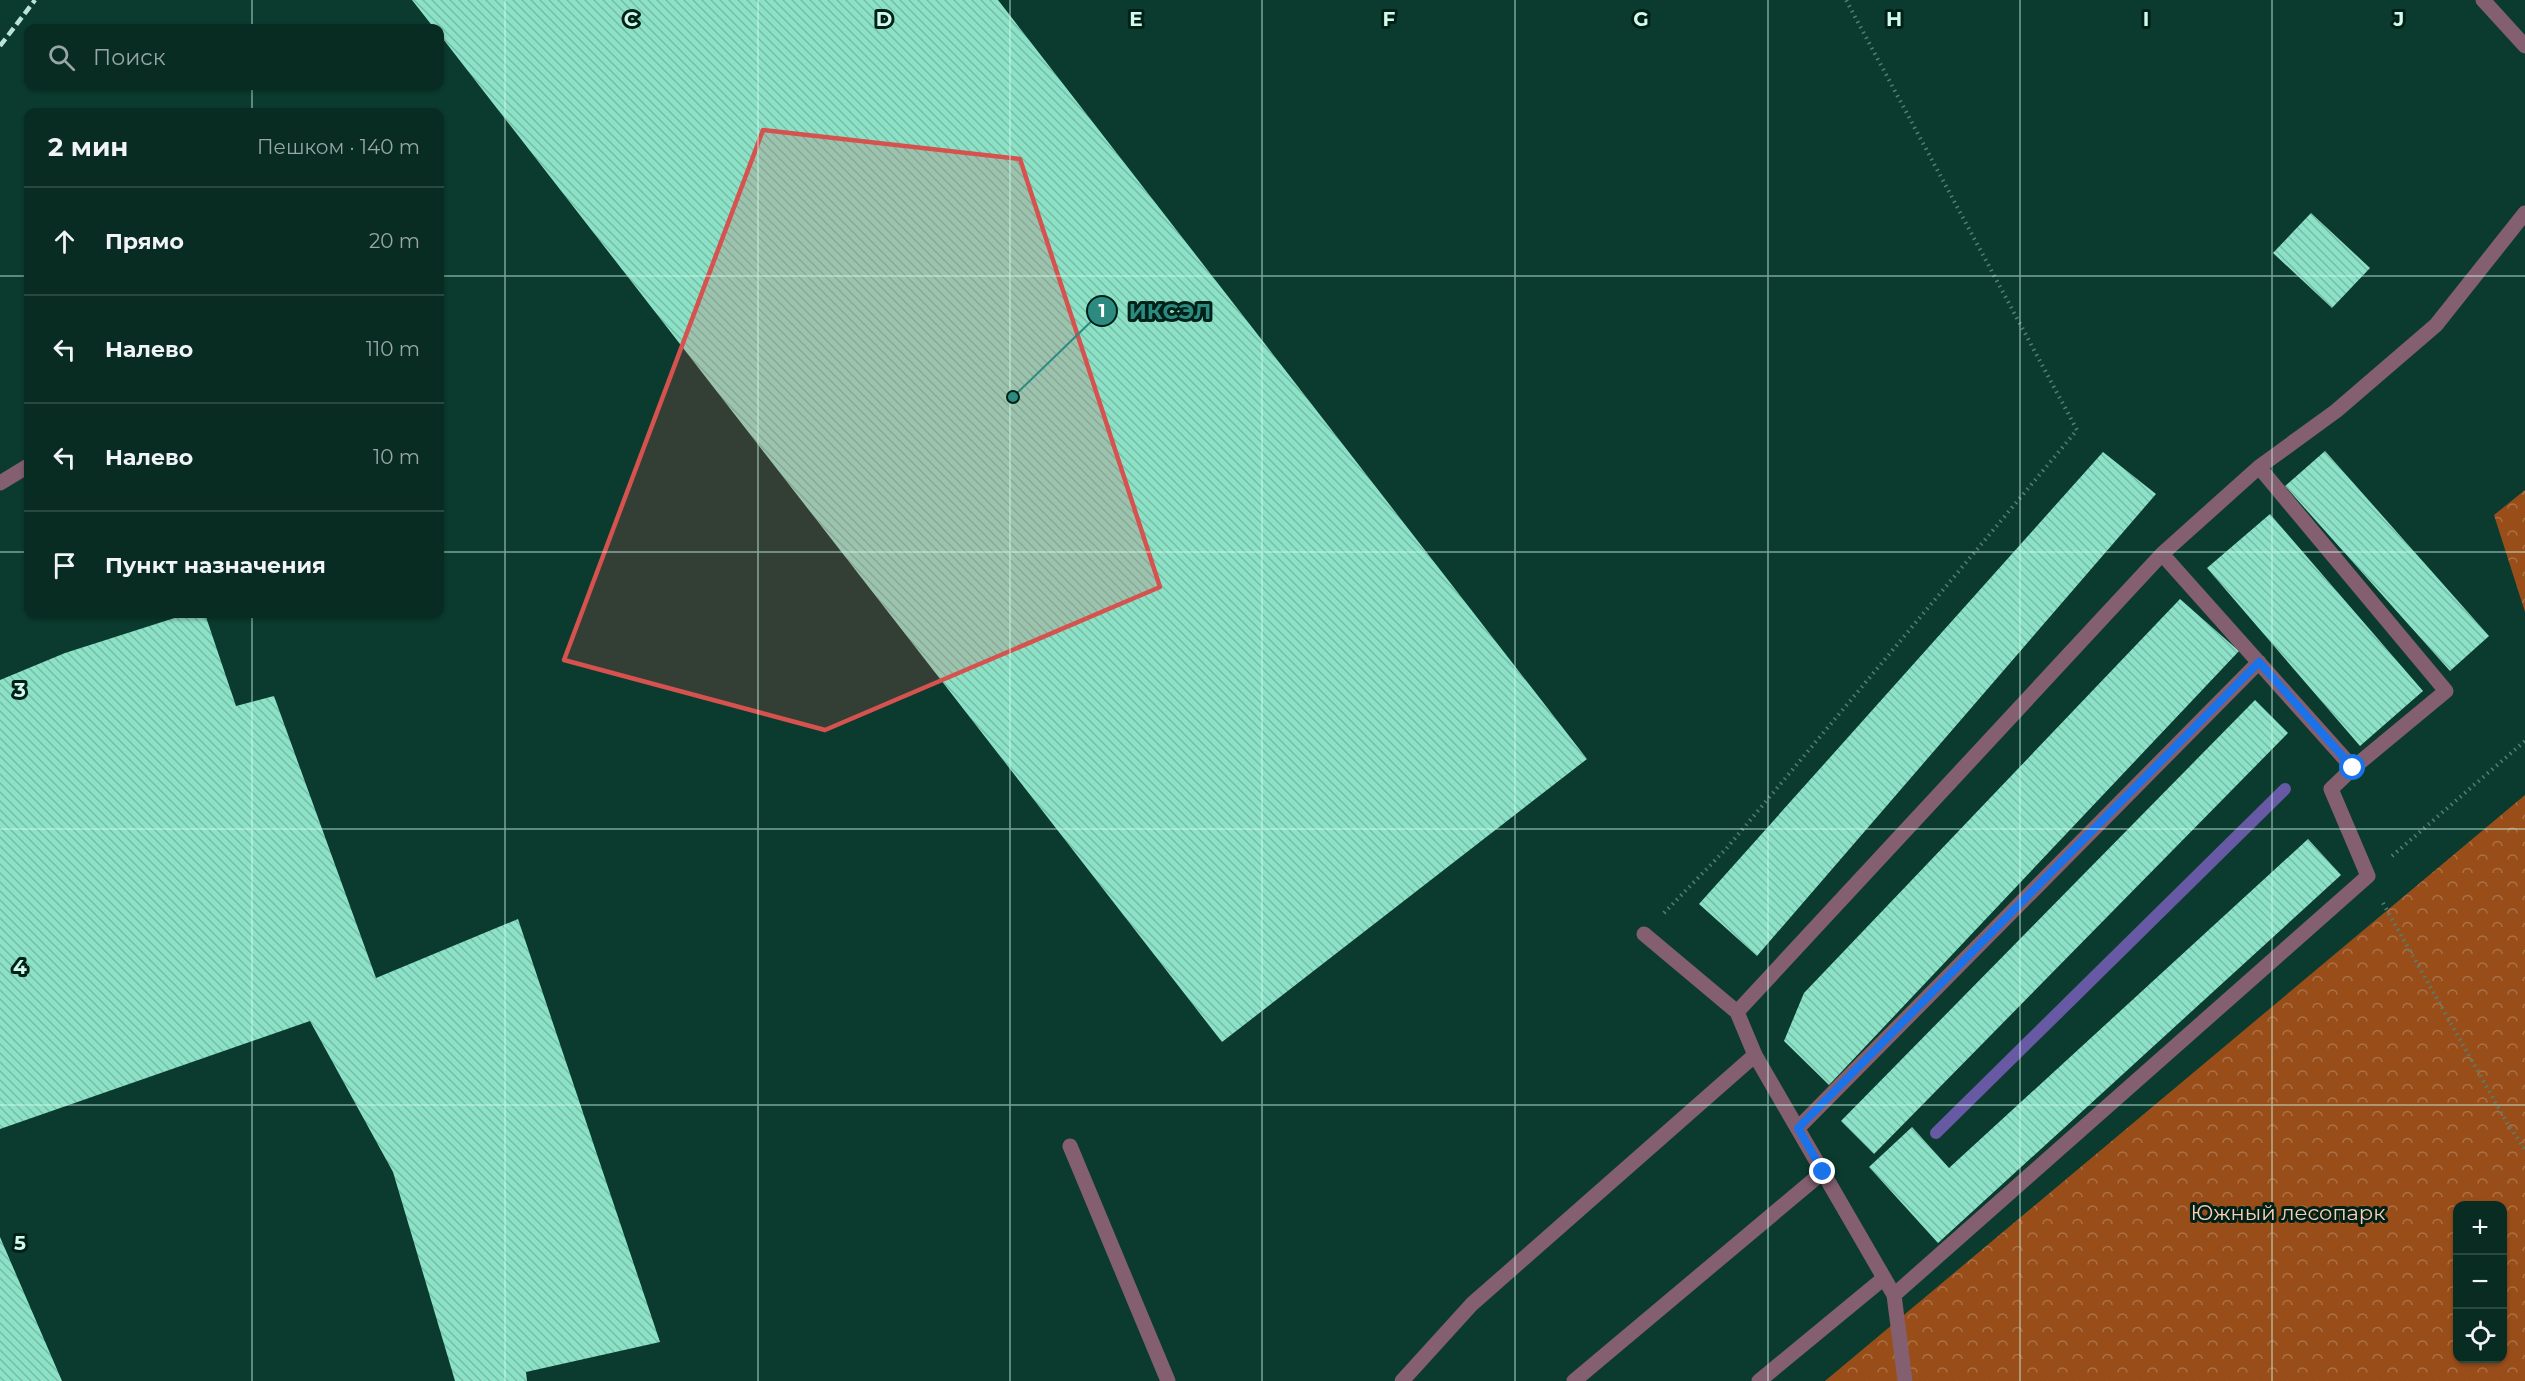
<!DOCTYPE html>
<html lang="ru">
<head>
<meta charset="utf-8">
<style>
	body { margin:0; font-family:Montserrat,sans-serif; background:#11342a; color:#f1f3f6 }
	.controls { position:absolute; right:18px; bottom:18px; display:grid; overflow:hidden; border-radius:12px; box-shadow:0 2px 4px #0004 }
	.controls button { width:54px; height:54px; display:grid; place-items:center; padding:0; border:0; border-bottom:2px solid #294840; background:#082c22; color:#f1f3f6; font:30px sans-serif }
	.stop { position:absolute; width:18px; height:18px; margin:-14px; border:4px solid #1a73e8; border-radius:50%; background:#fff }
	.stop.end { background:#1a73e8; border-color:#fff; box-shadow:0 2px 6px #0008 }
	.list { margin:0; padding:0; list-style:none }
	h2 { display:flex; justify-content:space-between; align-items:center; height:78px; margin:0; padding:0 24px; font-size:26px }
	h2 small { font-size:20px; font-weight:400; color:#98a7a5 }
	.list li { display:grid; grid-template-columns:39px 1fr auto; gap:18px; align-items:center; box-sizing:border-box; height:108px; padding:0 24px; border-top:2px solid #294840 }
	.list b { display:block; font-size:22px; white-space:nowrap }
	.list em { font-size:20px; font-style:normal; color:#98a7a5 }
	.icon { flex:none; width:33px; height:33px; fill:none; stroke:currentColor; stroke-width:2; stroke-linecap:round; stroke-linejoin:round }
	.map { position:relative; flex:none; width:2525px; height:1381px; overflow:hidden }
	.search { position:absolute; background:#082c22; box-shadow:0 2px 4px #0004; left:24px; top:24px; width:420px; height:66px; display:flex; align-items:center; gap:15px; box-sizing:border-box; padding:0 21px; border-radius:12px; color:#98a7a5; font-size:22px }
	.panel { position:absolute; background:#082c22; box-shadow:0 2px 4px #0004; left:24px; top:108px; width:420px; height:510px; border-radius:12px }
	.map>svg:first-child { display:block }
	.forest { fill:url(#forest-crowns); fill-rule:evenodd }
	.lines { fill:none; stroke-linecap:round; stroke-linejoin:round }
	.stream { stroke:#6859a4; stroke-width:12 }
	.building { fill:url(#building-back-hatch) }
	.path { stroke:#528072; stroke-width:4; stroke-dasharray:1.5 4.5; stroke-linecap:butt }
	.minor { stroke:#845f6f; stroke-width:15 }
	.rail { stroke:#bae3d5; stroke-width:4.5; stroke-dasharray:9 4.5; stroke-linecap:butt }
	.route { stroke:#1a73e8; stroke-width:8 }
	.marked { fill:#d5524f; fill-opacity:0.2; stroke:#d5524f; stroke-width:4.5; stroke-linejoin:round }
	.grid { fill:none; stroke:#d2fbec; stroke-width:1.5; stroke-opacity:0.55 }
	.labels { text-anchor:middle; dominant-baseline:central; stroke-width:6; stroke-linejoin:round; paint-order:stroke }
	.park-label { font-size:21px; fill:#facfb7; stroke:#002117 }
	.grid-label { font-size:20px; text-anchor:middle; font-weight:bold; fill:#d2fbec; stroke:#002117; stroke-width:6; stroke-linejoin:round; paint-order:stroke }
	.leader { fill:none; stroke:#2c8a81; stroke-width:2 }
	.callout-dot { fill:#2c8a81; stroke:#002117; stroke-width:2 }
	.mark-label { font-size:18px; text-anchor:middle; font-weight:bold; fill:#fff }
	.callout-label { font-size:22px; text-anchor:middle; font-weight:bold; fill:#2c8a81; stroke:#002117; stroke-width:6; stroke-linejoin:round; paint-order:stroke }
</style>
</head>
<body>
<div class="map">
<svg width="2525" height="1381" viewBox="0 0 2525 1381">
	<defs>
		<pattern id="forest-crowns" width="20" height="18" patternUnits="userSpaceOnUse" patternTransform="scale(1.5)"><rect width="20" height="18" fill="#994e1a"/><path d="M2 6a3 3 0 1 1 6 0M12 15a3 3 0 1 1 6 0" fill="none" stroke="#ab7147"/></pattern>
		<pattern id="building-back-hatch" width="6" height="6" patternUnits="userSpaceOnUse" patternTransform="scale(1.5)"><rect width="6" height="6" fill="#8ce2c6"/><path d="M-1 5l2 2M0 0l6 6M5-1l2 2" fill="none" stroke="#79bca6"/></pattern>
	</defs>
	<rect width="100%" height="100%" fill="#0b3b2e"/>
	<path class="forest" d="M 2525,490 L 2525,612 L 2494,515 Z
		M 2525,795 L 2525,1381 L 1825,1381 ZM 2458,1206 L 2502,1206 L 2502,1358 L 2458,1358 Z"/>
	<g class="lines">
		<path class="stream" d="M 1936,1133 L 2285,789"/>
	</g>
	<path class="building" d="M 412,0 L 998,0 L 1587,759 L 1222,1042 L 440,35 L 440,28 L 434,28 Z
		M 2311,213 L 2370,268 L 2332,308 L 2273,253 Z
		M 2325,451 L 2489,636 L 2450,671 L 2285,486 Z
		M 2103,452 L 2156,494 L 1757,956 L 1699,904 Z
		M 2270,514 L 2423,691 L 2360,746 L 2207,568 Z
		M 2180,599 L 2239,651 L 1829,1085 L 1784,1041 L 1804,993 Z
		M 187,614 L 205,614 L 236,706 L 274,696 L 376,978 L 518,919 L 660,1342 L 526,1372 L 527,1381 L 455,1381 L 393,1172 L 310,1021 L 0,1129 L 0,680 L 65,653 Z
		M 2255,700 L 2288,733 L 1874,1154 L 1841,1121 Z
		M 2308,839 L 2341,875 L 1938,1243 L 1869,1167 L 1912,1127 L 1949,1168 Z
		M 0,1237 L 62,1381 L 0,1381 Z"/>
	<g class="lines">
		<path class="path" d="M 2392,856 L 2525,741
			M 2383,903 L 2507,1123 L 2525,1149
			M 1664,913 L 1726,849 L 2077,430 L 1846,0"/>
		<path class="minor" d="M 2483,0 L 2525,46
			M 2259,467 L 2336,411 L 2436,325 L 2525,213
			M 0,483 L 28,466
			M 1644,934 L 1737,1012 L 1755,1055 L 1894,1295 L 1905,1381
			M 1737,1012 L 2162,554 L 2353,768
			M 1798,1128 L 2259,662
			M 1070,1146 L 1168,1381
			M 1894,1295 L 2368,876 L 2331,789 L 2353,768 L 2446,691 L 2259,467 L 2162,554
			M 1402,1381 L 1472,1304 L 1755,1055
			M 1574,1381 L 1823,1172
			M 1759,1381 L 1884,1278"/>
		<path class="rail" d="M 0,46 L 35,0"/>
	</g>
	<g class="lines">
		<path class="route" d="M 1823,1172 L 1798,1128 L 2259,662 L 2353,768"/>
	</g>
	<path class="marked" d="M 763,130 L 1020,159 L 1160,587 L 825,730 L 564,660 Z"/>
	<path class="grid" d="M 252,0 L 252,28M 505,0 L 505,1381M 758,0 L 758,1381M 1010,0 L 1010,1381M 1262,0 L 1262,1381M 1515,0 L 1515,1381M 1768,0 L 1768,1381M 2020,0 L 2020,1381M 2272,0 L 2272,1381M 252,86 L 252,112M 0,276 L 28,276M 440,276 L 2525,276M 0,552 L 28,552M 440,552 L 2525,552M 252,614 L 252,1381M 0,829 L 2525,829M 0,1105 L 2525,1105"/>
	<g class="labels">
		<g class="park-label">
			<text x="2288" y="1212">Южный лесопарк</text>
		</g>
	</g>
	<g class="grid-label">
		<text x="631" y="26">C</text>
		<text x="884" y="26">D</text>
		<text x="1136" y="26">E</text>
		<text x="1389" y="26">F</text>
		<text x="1641" y="26">G</text>
		<text x="1894" y="26">H</text>
		<text x="2146" y="26">I</text>
		<text x="2399" y="26">J</text>
		<text x="20" y="697">3</text>
		<text x="20" y="974">4</text>
		<text x="20" y="1250">5</text>
	</g>
	<path class="leader" d="M1013 397L1102 311"/>
	<g class="callout-dot">
		<circle cx="1013" cy="397" r="6"/>
		<circle cx="1102" cy="311" r="15"/>
	</g>
	<g class="mark-label">
		<text x="1102" y="317">1</text>
	</g>
	<g class="callout-label">
		<text x="1170" y="319">ИКСЭЛ</text>
	</g>
</svg>
<div class="controls">
<button>+</button>
<button>−</button>
<button><svg class="icon" aria-label="locate" viewBox="0 0 24 24"><circle cx="12" cy="12" r="6"/><path d="M12 2v4M12 18v4M2 12h4M18 12h4"/></svg></button>
</div>
<div class="stop" style="left:2353px;top:768px"></div>
<div class="stop end" style="left:1823px;top:1172px"></div>
<div class="search"><svg class="icon" aria-label="search" viewBox="0 0 24 24"><circle cx="10" cy="10" r="6"/><path d="M15 15l6 6"/></svg>Поиск</div>
<section class="panel">
<h2>2 мин<small>Пешком · 140 m</small></h2>
<ul class="list">
<li><svg class="icon" aria-label="ahead" viewBox="0 0 24 24"><path d="M12 20V5M6 11l6-6 6 6"/></svg><div><b>Прямо</b></div><em>20 m</em></li>
<li><svg class="icon" aria-label="left" viewBox="0 0 24 24"><path d="M17 20v-9H6M10 6l-5 5 5 5"/></svg><div><b>Налево</b></div><em>110 m</em></li>
<li><svg class="icon" aria-label="left" viewBox="0 0 24 24"><path d="M17 20v-9H6M10 6l-5 5 5 5"/></svg><div><b>Налево</b></div><em>10 m</em></li>
<li><svg class="icon" aria-label="arrive" viewBox="0 0 24 24"><path d="M6 21V4h12l-3 4 3 4H6"/></svg><div><b>Пункт назначения</b></div></li>
</ul>
</section>
</div>
</body>
</html>
